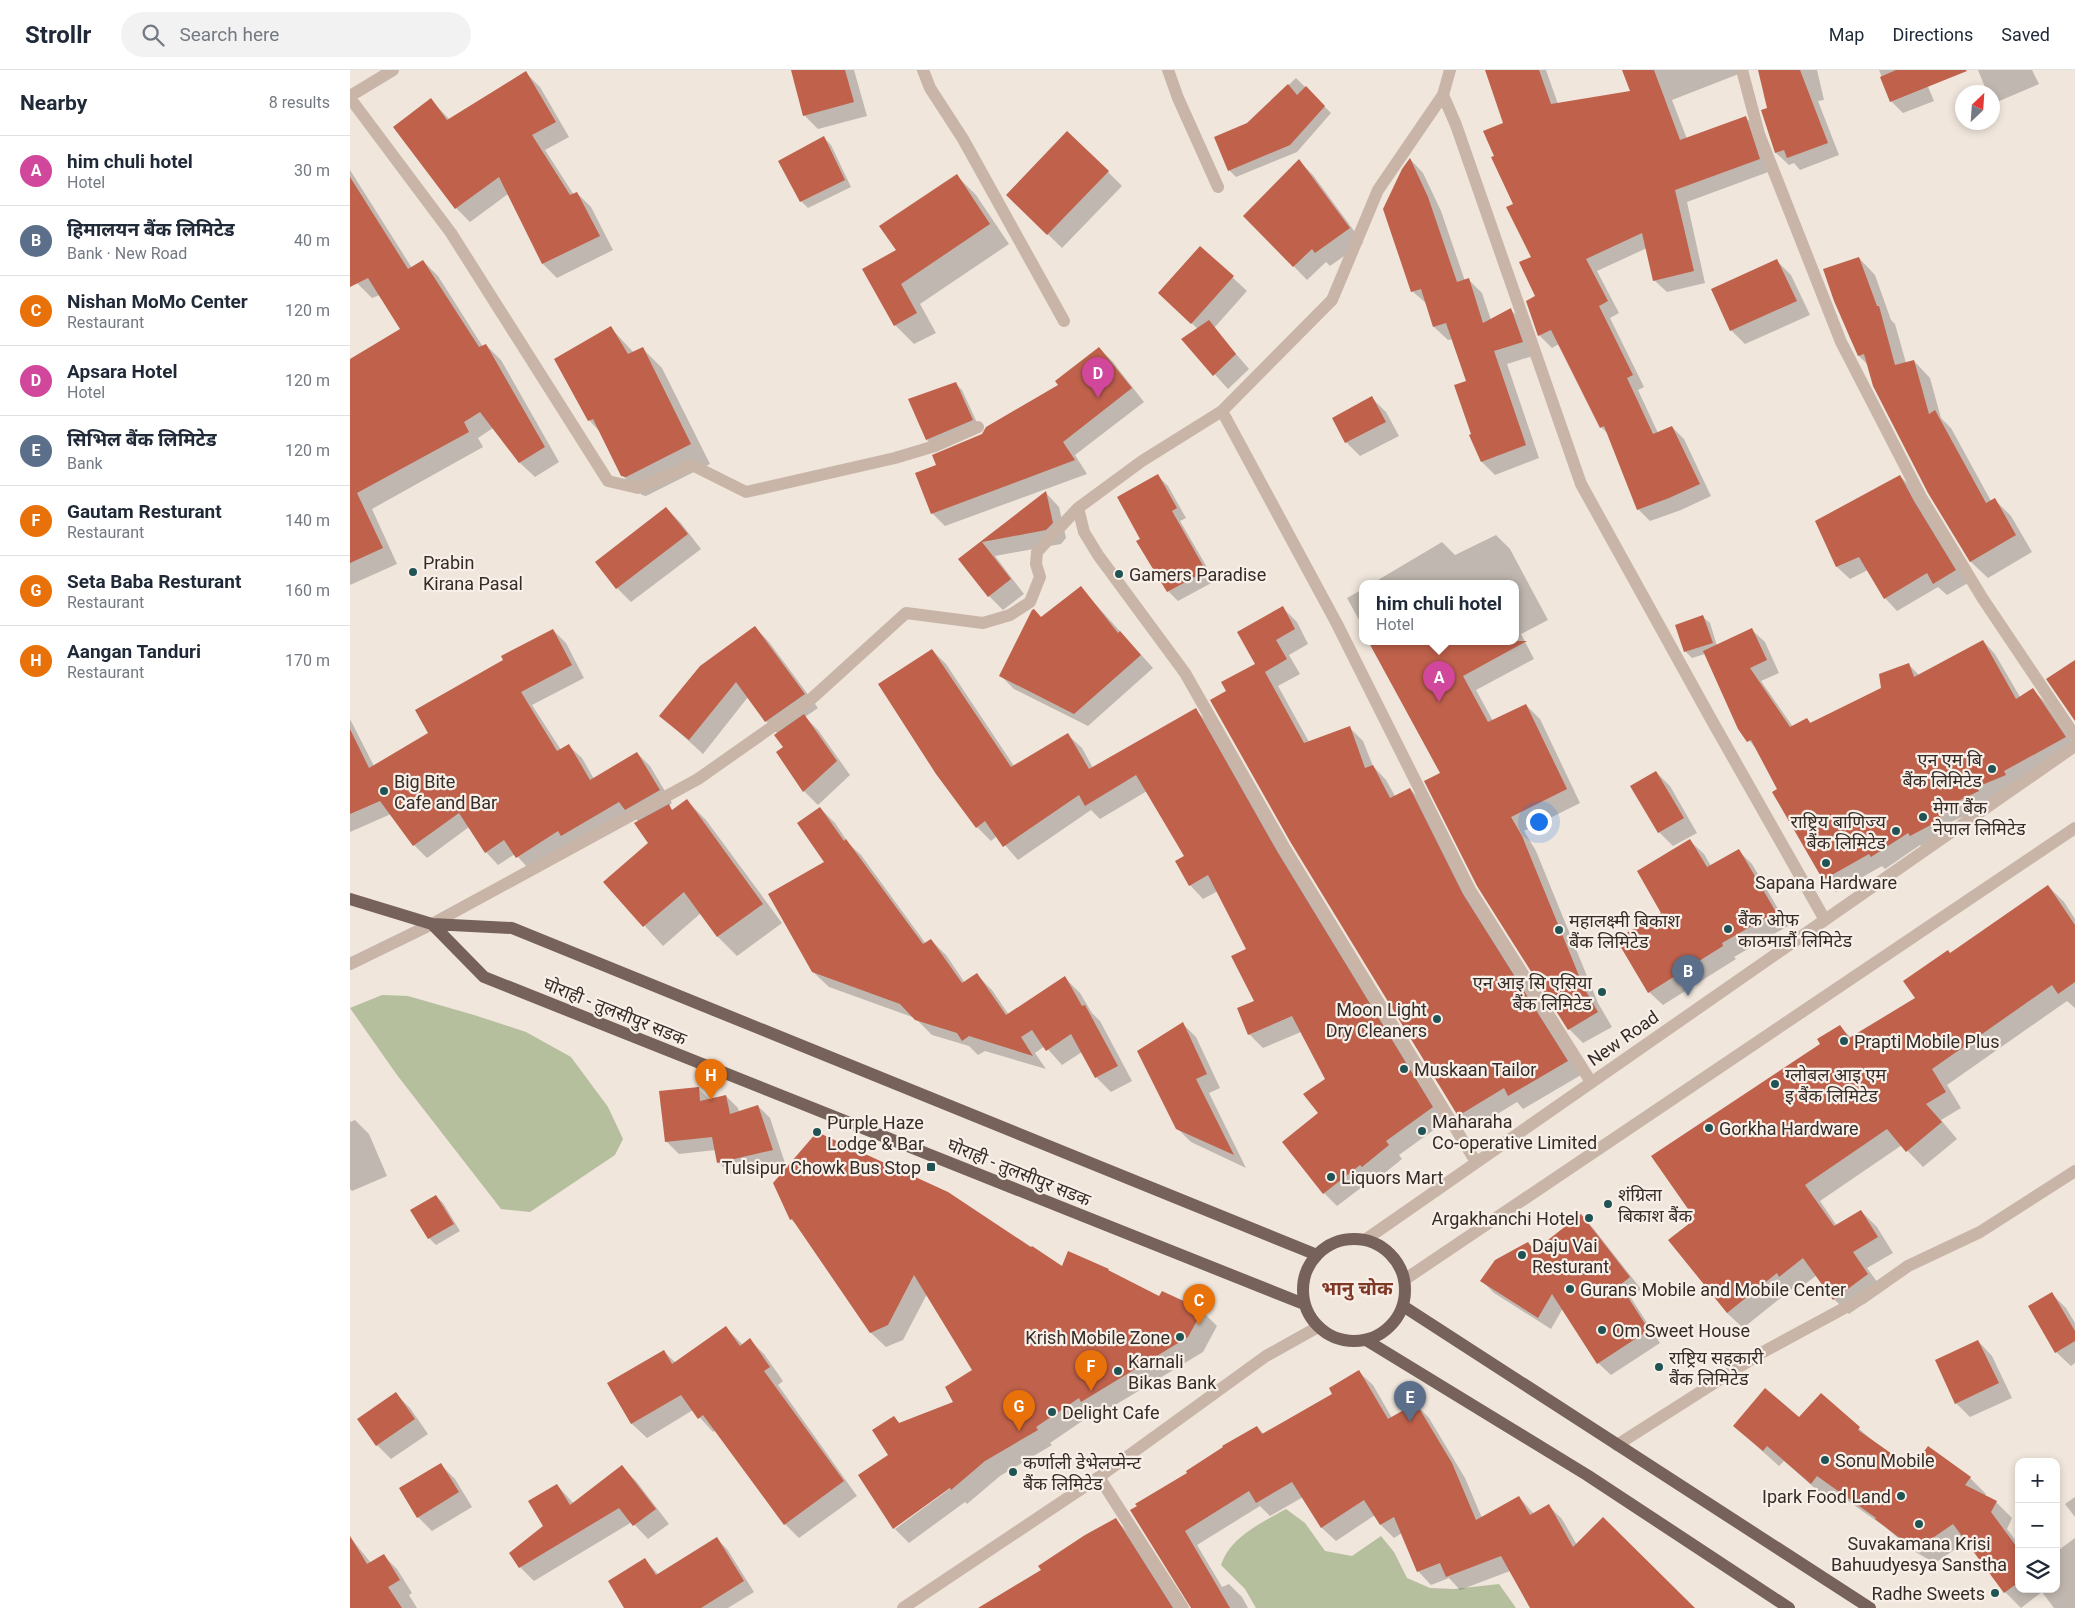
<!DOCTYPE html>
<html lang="en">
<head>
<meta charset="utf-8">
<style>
	body { margin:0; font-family:Roboto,"Noto Sans Devanagari",sans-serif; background:#f2f2f3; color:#1f2937 }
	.controls { position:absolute; right:15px; bottom:15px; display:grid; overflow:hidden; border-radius:10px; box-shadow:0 2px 8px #0003 }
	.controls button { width:45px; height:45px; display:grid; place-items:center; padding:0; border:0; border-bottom:1px solid #e0e1e3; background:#fff; color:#1f2937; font:25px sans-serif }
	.compass { position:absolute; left:1605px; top:15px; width:45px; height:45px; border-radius:50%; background:#fff; box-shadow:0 2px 8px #0003; rotate:25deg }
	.you { position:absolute; left:1188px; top:751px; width:18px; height:18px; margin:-12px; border:4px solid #fff; border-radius:50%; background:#1a73e8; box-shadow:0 0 0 8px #1a73e833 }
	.badge { display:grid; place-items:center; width:32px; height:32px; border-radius:50%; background:#1a73e8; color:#fff; font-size:16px; font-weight:700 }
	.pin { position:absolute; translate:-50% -41px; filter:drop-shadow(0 1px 2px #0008) }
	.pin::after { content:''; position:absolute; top:26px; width:18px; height:15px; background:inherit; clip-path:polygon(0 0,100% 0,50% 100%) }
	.popup { position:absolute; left:1009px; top:510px; width:160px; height:65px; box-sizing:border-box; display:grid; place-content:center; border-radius:10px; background:#fff; filter:drop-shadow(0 1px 4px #0005); font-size:16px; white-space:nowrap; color:#747a83 }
	.popup b { font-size:19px; color:#1f2937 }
	.popup::after { content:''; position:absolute; left:50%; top:100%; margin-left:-10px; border:10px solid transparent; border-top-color:#fff }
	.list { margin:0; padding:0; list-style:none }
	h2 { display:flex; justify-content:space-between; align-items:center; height:65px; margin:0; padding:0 20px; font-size:21px }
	h2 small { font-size:16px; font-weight:400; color:#747a83 }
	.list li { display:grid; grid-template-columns:32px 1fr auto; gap:15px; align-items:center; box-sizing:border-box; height:70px; padding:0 20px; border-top:1px solid #e0e1e3 }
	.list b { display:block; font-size:19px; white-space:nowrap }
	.list p { margin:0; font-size:16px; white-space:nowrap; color:#747a83 }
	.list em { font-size:16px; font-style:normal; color:#747a83 }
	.icon { flex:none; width:28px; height:28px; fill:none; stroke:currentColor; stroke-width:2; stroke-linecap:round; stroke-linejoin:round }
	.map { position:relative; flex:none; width:1725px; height:1538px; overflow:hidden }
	header { display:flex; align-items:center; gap:30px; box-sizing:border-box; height:70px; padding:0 25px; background:#fff; border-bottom:1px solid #e0e1e3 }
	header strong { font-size:24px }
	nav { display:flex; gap:28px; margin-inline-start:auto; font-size:18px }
	.search { width:350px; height:45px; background:#f2f2f3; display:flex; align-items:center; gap:12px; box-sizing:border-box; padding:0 18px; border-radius:28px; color:#747a83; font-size:19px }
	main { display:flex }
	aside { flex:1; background:#fff }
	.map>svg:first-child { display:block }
	.green { fill:#b5bf9d }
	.shadow { fill:#0003; fill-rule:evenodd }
	.building { fill:#bf614b }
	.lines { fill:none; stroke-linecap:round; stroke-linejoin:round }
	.street { stroke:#c8b5a8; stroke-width:12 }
	.primary { stroke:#76625a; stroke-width:12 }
	.poi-dot { fill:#205354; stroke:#f8f0e8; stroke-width:2 }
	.labels { text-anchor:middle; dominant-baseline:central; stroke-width:4.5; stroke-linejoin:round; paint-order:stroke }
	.poi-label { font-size:18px; fill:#352c28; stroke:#f8f0e8; text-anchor:start }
	.street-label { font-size:18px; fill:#352c28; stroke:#f8f0e8 }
	.neighbourhood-label { font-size:19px; font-weight:bold; fill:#7f3726; stroke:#f8f0e8 }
</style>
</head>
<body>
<header>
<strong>Strollr</strong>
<div class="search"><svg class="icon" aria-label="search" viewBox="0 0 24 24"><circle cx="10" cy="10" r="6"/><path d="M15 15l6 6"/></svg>Search here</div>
<nav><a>Map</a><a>Directions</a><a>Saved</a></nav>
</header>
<main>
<aside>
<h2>Nearby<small>8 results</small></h2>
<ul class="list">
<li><span class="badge" style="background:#d1479c">A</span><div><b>him chuli hotel</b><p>Hotel</p></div><em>30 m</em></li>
<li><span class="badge" style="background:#5c6f8a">B</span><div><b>हिमालयन बैंक लिमिटेड</b><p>Bank · New Road</p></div><em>40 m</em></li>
<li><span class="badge" style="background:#e8710a">C</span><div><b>Nishan MoMo Center</b><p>Restaurant</p></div><em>120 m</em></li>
<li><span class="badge" style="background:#d1479c">D</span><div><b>Apsara Hotel</b><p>Hotel</p></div><em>120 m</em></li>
<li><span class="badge" style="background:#5c6f8a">E</span><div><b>सिभिल बैंक लिमिटेड</b><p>Bank</p></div><em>120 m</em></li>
<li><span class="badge" style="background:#e8710a">F</span><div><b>Gautam Resturant</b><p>Restaurant</p></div><em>140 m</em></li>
<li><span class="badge" style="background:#e8710a">G</span><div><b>Seta Baba Resturant</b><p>Restaurant</p></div><em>160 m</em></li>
<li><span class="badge" style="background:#e8710a">H</span><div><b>Aangan Tanduri</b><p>Restaurant</p></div><em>170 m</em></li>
</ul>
</aside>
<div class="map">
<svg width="1725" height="1538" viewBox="0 0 1725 1538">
	<rect width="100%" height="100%" fill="#f0e6dc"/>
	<path class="green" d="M 32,925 L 58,926 L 124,945 L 176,962 L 221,987 L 258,1037 L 273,1069 L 265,1085 L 180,1142 L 151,1139 L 47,1005 L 0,938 Z
		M 936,1439 L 955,1453 L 975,1481 L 1002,1486 L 1031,1466 L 1044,1482 L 1057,1508 L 1080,1518 L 1104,1519 L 1149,1514 L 1166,1538 L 906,1538 L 895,1519 L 871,1495 C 880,1467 911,1453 936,1439 Z"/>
	<path class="shadow" d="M 442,0 L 504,0 L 517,46 L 468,59 L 454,45 Z
		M 1136,0 L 1196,0 L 1208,34 L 1282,22 L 1276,0 L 1399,0 L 1322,30 L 1337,69 L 1395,47 L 1408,59 L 1421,101 L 1337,132 L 1355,213 L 1317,222 L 1304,210 L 1297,178 L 1247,201 L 1269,243 L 1260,248 L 1294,317 L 1288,320 L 1308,363 L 1322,357 L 1334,369 L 1361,426 L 1331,440 L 1300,451 L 1288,439 L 1259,365 L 1251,357 L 1209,274 L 1202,278 L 1190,266 L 1177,231 L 1187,227 L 1183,187 L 1146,86 L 1155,53 Z
		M 1409,0 L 1467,0 L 1474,30 L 1468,31 L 1489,85 L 1450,100 L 1444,93 L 1439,95 L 1426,83 L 1418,61 L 1419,38 Z
		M 1529,0 L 1571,0 L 1584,31 L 1553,43 L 1541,31 Z
		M 1628,0 L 1682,0 L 1689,14 L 1647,32 L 1642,27 L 1642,22 L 1637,22 Z
		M 176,3 L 190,17 L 219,67 L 195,80 L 224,125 L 227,123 L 241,137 L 263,180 L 207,208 L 193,194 L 158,124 L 120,152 L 106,138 L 81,30 L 100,50 Z
		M 946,8 L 981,43 L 947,82 L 886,107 L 879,100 L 898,54 Z
		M 474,68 L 481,75 L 501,117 L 458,138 L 451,131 Z
		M 1060,89 L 1073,103 L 1091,141 L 1115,211 L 1119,210 L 1132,223 L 1141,250 L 1161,240 L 1174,253 L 1186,285 L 1157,294 L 1189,388 L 1145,405 L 1132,392 L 1123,365 L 1118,312 L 1103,269 L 1098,270 L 1084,257 L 1077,234 L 1062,221 Z
		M 949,91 L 963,105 L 1013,173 L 980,196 L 976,192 L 957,210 L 895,146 Z
		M 0,100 L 62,198 L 73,191 L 88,206 L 133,277 L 136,275 L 151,290 L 209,392 L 185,407 L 169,392 L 143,358 L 128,368 L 133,377 L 22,439 L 47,494 L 0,515 L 0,290 L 52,260 L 30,225 L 22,228 L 7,213 L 0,212 Z
		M 758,102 L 772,116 L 712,178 L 672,139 Z
		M 607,106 L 626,125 L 659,174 L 570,234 L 586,263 L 564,274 L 545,255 L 547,180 Z
		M 851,178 L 897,221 L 864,258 L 899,299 L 878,319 L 833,269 L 848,259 L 824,237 Z
		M 1509,188 L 1525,205 L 1541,250 L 1545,254 L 1556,293 L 1564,291 L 1580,308 L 1591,348 L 1601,358 L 1641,431 L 1644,429 L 1661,446 L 1682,482 L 1638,508 L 1621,492 L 1579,422 L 1518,295 L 1509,286 L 1500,268 L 1474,200 Z
		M 1427,191 L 1441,205 L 1460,245 L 1395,274 L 1381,260 Z
		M 261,258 L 284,283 L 292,278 L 312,298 L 360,394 L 296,426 L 292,425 L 272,405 L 250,362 L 239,350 Z
		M 749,278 L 762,291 L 794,332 L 725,385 L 737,404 L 595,456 L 582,443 L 587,396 L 709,315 Z
		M 605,313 L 612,320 L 629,357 L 583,376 L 577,370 Z
		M 1022,328 L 1036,342 L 1049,366 L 1010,386 L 996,372 Z
		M 808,406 L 818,416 L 836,448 L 830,451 L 865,511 L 828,531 L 818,521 L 792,469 Z
		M 1550,406 L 1563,419 L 1618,513 L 1597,525 L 1588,517 L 1547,541 L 1535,528 L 1518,500 L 1500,509 L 1487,497 L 1466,451 Z
		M 696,423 L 709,437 L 716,468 L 711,474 L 645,486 L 674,524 L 653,540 L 639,526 L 610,489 Z
		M 316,438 L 330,452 L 351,479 L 281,532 L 267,518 Z
		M 1146,465 L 1160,479 L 1198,550 L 1171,564 L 1184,589 L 1126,620 L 1143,651 L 1176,635 L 1190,649 L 1230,733 L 1174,761 L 1186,781 L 1248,933 L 1262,957 L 1233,973 L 1219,959 L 1092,703 L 1020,571 L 1165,571 L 1165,513 L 1023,513 L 1092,472 L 1105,485 Z
		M 731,518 L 803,598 L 738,656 L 664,619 L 651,606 L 692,548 Z
		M 1013,519 L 1013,557 L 997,528 Z
		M 933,538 L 947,552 L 958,574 L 939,585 L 950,604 L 928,616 L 959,672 L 999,657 L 1013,671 L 1023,696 L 1036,710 L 1045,726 L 1060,719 L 1074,733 L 1231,1005 L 1173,1039 L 1167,1032 L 1123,1059 L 1109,1045 L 877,621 L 906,594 Z
		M 1353,547 L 1360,553 L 1367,576 L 1402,560 L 1415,572 L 1429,603 L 1411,611 L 1443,657 L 1457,649 L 1461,653 L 1533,619 L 1558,594 L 1570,606 L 1633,571 L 1645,584 L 1670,627 L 1682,619 L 1695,632 L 1725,676 L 1641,734 L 1599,753 L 1604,762 L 1573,778 L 1570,775 L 1535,799 L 1532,796 L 1486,822 L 1474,810 L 1424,722 L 1429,720 L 1408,681 L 1389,658 L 1355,584 L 1342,588 L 1335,581 Z
		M 405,557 L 419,572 L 468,638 L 455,647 L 468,660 L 500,705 L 468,735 L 454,721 L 428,664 L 416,651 L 398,627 L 353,684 L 311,646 Z
		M 203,560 L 216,573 L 234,608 L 182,635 L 211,680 L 219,676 L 232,688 L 244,709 L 287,683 L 300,696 L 322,733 L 318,736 L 323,741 L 337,731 L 356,750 L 432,853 L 387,886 L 368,867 L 351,843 L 313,876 L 255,812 L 300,773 L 289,752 L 282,745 L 180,800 L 165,784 L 148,795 L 136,782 L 119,757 L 77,788 L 64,775 L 41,744 L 0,762 L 0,649 L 24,696 L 80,663 L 154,590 Z
		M 582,580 L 596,594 L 664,696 L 718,665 L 732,678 L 743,698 L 845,640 L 859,653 L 1096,1051 L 1049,1085 L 1052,1089 L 1026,1110 L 1024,1108 L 987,1136 L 974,1123 L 970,1043 L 976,1010 L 951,962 L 913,978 L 899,964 L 906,931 L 898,879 L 868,821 L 853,829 L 840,815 L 836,787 L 797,721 L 750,749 L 741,740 L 668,790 L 647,766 L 641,771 L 627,757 Z
		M 1306,702 L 1320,716 L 1347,763 L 1323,776 L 1309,762 L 1282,716 Z
		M 470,738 L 485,753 L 499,774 L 511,785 L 576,874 L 581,870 L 596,885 L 615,913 L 627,905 L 642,920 L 659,945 L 715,908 L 730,923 L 742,943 L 750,951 L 782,1011 L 761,1022 L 746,1007 L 732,982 L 712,995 L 695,976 L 685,983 L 696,999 L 635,981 L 628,985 L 619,976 L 582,965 L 565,948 L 479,917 L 463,902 L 476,793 Z
		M 1340,771 L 1354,784 L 1361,796 L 1388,780 L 1402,794 L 1438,856 L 1384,887 L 1386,889 L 1313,935 L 1299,922 L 1312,843 Z
		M 1698,816 L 1714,832 L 1725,849 L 1725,938 L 1717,931 L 1597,1015 L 1611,1038 L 1591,1050 L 1607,1069 L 1573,1097 L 1552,1075 L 1470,1131 L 1487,1156 L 1511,1141 L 1527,1157 L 1543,1183 L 1517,1198 L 1533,1220 L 1499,1244 L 1484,1229 L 1467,1205 L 1446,1221 L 1443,1218 L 1393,1258 L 1377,1243 L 1347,1149 L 1472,974 L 1490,956 L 1501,968 L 1567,928 L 1600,884 Z
		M 832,953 L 846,967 L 870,1018 L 859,1023 L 896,1098 L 841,1072 L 827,1058 Z
		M 348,1018 L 360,1030 L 376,1026 L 388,1038 L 389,1042 L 408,1036 L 420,1048 L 435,1093 L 381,1104 L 368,1092 L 366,1080 L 329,1084 L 316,1071 Z
		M 5,1050 L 19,1064 L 37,1106 L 2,1121 L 0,1119 L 0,1052 Z
		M 424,1114 L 713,1198 L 758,1200 L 762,1204 L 810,1228 L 852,1241 L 867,1256 L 853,1282 L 747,1346 L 744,1343 L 700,1373 L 702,1375 L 650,1406 L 617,1434 L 615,1432 L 559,1473 L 544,1458 L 540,1386 L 544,1347 L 550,1354 L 605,1332 L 624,1301 L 577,1224 L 553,1270 L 536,1277 L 520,1262 L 450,1158 L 441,1149 ZM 604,1413 L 605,1415 L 545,1459 L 545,1456 Z
		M 86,1126 L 93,1133 L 110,1161 L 86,1175 L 79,1168 L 62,1141 Z
		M 1231,1146 L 1243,1158 L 1291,1219 L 1281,1228 L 1310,1273 L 1261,1305 L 1248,1293 L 1213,1238 L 1201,1259 L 1144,1223 L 1132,1211 L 1178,1173 L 1186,1181 Z
		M 1702,1224 L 1716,1238 L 1725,1253 L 1725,1293 L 1721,1296 L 1706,1282 Z
		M 376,1258 L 393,1275 L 400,1270 L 414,1284 L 433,1311 L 428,1315 L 507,1426 L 449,1468 L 435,1454 L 366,1360 L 363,1362 L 343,1340 L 297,1368 L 282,1354 L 258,1314 L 313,1281 L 326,1293 Z
		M 1628,1271 L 1642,1286 L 1662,1328 L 1620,1347 L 1606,1333 Z
		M 1009,1302 L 1023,1315 L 1042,1348 L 1066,1334 L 1079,1348 L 1115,1408 L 1132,1448 L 1169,1427 L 1184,1444 L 1198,1435 L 1212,1449 L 1227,1475 L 1253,1449 L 1344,1538 L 1182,1538 L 1160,1501 L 1110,1520 L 1099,1508 L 1081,1515 L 1068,1501 L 1052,1463 L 1044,1468 L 1031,1455 L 1025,1445 L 986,1471 L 972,1458 L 953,1427 L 920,1446 L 910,1436 L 847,1475 L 872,1517 L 879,1514 L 892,1527 L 898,1538 L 842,1538 L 782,1441 L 907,1357 L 914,1364 L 984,1324 Z
		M 46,1324 L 60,1338 L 78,1364 L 41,1389 L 27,1375 Z
		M 1471,1325 L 1523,1371 L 1563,1400 L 1620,1408 L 1636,1424 L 1634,1426 L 1646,1432 L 1662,1448 L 1657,1459 L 1669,1475 L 1669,1519 L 1706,1519 L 1706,1482 L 1725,1468 L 1725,1538 L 1704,1538 L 1692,1522 L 1671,1538 L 1655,1522 L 1617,1471 L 1588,1491 L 1581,1491 L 1564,1481 L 1535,1457 L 1484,1421 L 1477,1429 L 1434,1391 L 1429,1396 L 1384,1356 L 1450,1349 Z
		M 91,1395 L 105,1409 L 122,1437 L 82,1461 L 68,1447 Z
		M 272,1397 L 286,1411 L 319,1454 L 298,1469 L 282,1452 L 184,1511 L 170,1497 L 195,1456 L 207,1415 L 224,1434 Z
		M 1725,1427 L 1725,1447 L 1715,1434 Z
		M 766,1450 L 779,1463 L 827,1538 L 630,1538 L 692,1500 Z
		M 0,1467 L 21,1493 L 33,1485 L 47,1499 L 62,1523 L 59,1525 L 67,1538 L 0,1538 Z
		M 366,1468 L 377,1479 L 404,1522 L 378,1538 L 275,1538 L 295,1490 L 309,1505 Z"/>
	<path class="building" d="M 441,0 L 495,0 L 504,32 L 453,46 Z
		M 1135,0 L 1189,0 L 1201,34 L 1280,21 L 1272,0 L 1304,0 L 1330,70 L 1396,46 L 1410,89 L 1325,120 L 1344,201 L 1303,211 L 1292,163 L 1236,189 L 1258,231 L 1249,236 L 1283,305 L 1277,308 L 1303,364 L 1322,356 L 1350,414 L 1319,428 L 1287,440 L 1254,356 L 1250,358 L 1201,260 L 1188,266 L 1176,231 L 1185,226 L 1169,192 L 1181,187 L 1156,137 L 1163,134 L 1141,87 L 1144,86 L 1133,61 L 1153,53 Z
		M 1408,0 L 1450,0 L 1478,73 L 1437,88 L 1434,80 L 1425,83 L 1411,40 L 1417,38 Z
		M 1546,0 L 1616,0 L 1617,1 L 1540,32 L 1530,7 Z
		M 176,1 L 206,52 L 182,65 L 220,125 L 227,122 L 250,166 L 192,194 L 149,107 L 105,139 L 43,57 L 81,28 L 97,50 Z
		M 938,14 L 947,25 L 956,16 L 975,36 L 940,75 L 878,101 L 864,67 L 897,53 Z
		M 717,61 L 759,101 L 697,165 L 656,125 Z
		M 474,66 L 495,110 L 450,132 L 428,91 Z
		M 1060,88 L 1078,127 L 1107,212 L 1119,208 L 1133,253 L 1161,238 L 1173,272 L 1144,281 L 1176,375 L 1131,392 L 1119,365 L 1121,364 L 1104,315 L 1116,311 L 1096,253 L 1083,257 L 1071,219 L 1061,222 L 1033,139 L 1052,99 Z
		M 949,89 L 1000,158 L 965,183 L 962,179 L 943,197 L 893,146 Z
		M 607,104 L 640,154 L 551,214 L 567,243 L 544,256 L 512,199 L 546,180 L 529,156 Z
		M 0,107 L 58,199 L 73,190 L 129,277 L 136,274 L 195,377 L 169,393 L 130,342 L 114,352 L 119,362 L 7,423 L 33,478 L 0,493 L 0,289 L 50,259 L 18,208 L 0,217 Z
		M 850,176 L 884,206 L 841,254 L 808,223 Z
		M 1509,187 L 1527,236 L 1529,236 L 1545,295 L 1564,290 L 1579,344 L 1585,340 L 1636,433 L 1645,428 L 1666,465 L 1620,492 L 1578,423 L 1523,316 L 1514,284 L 1508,286 L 1484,231 L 1473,199 Z
		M 1427,189 L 1447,231 L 1380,261 L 1361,219 Z
		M 859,250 L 886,284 L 863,306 L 831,269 Z
		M 261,256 L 278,284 L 293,277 L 341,374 L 276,407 L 271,406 L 243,349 L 238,351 L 204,289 Z
		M 749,277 L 782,318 L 713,372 L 725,390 L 581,444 L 565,403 L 586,395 L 582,385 L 632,364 L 636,357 L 708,315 L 705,311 Z
		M 606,312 L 623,350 L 576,370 L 558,329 Z
		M 1022,326 L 1036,352 L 995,373 L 982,348 Z
		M 808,404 L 827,438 L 822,441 L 856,501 L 817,522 L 786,471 L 790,469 L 767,427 Z
		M 1550,405 L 1564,431 L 1606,500 L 1583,514 L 1577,503 L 1534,529 L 1509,487 L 1486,497 L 1465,451 Z
		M 696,421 L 703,453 L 696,460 L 632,472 L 661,509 L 638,527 L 608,489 Z
		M 316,437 L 338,464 L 266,519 L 245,492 Z
		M 731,516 L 768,563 L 770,561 L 791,585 L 724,644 L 649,606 L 682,540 L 684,539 L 691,547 Z
		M 933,536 L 945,559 L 926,570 L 937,589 L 915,602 L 954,673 L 1000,656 L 1015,698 L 1023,695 L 1040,728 L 1060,718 L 1113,824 L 1218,991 L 1158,1026 L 1154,1018 L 1108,1046 L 941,773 L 860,630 L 876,621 L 871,612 L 905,594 L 887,562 Z
		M 1353,545 L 1363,573 L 1334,582 L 1325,555 Z
		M 405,556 L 455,624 L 415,652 L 386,612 L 339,670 L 309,646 L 350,596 Z
		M 1402,558 L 1417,590 L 1400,598 L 1440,657 L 1457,648 L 1460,653 L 1531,618 L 1529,604 L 1559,593 L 1564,607 L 1633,570 L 1666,629 L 1683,618 L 1716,667 L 1654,701 L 1656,705 L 1627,717 L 1629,721 L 1587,741 L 1592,749 L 1560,766 L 1558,763 L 1521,787 L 1519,784 L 1473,810 L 1422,722 L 1427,719 L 1401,670 L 1397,672 L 1388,659 L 1353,581 Z
		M 203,559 L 222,595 L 171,622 L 207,681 L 219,674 L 240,710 L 287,682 L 310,720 L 275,740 L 269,732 L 211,766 L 208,761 L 166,788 L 154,770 L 135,783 L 109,743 L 63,776 L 30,731 L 0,744 L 0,659 L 19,698 L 78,663 L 65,640 L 153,590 L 151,586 Z
		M 1018,571 L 1177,571 L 1113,606 L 1138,652 L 1176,634 L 1217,719 L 1161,747 L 1172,766 L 1234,918 L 1248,942 L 1218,960 L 1127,816 L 1074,711 L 1090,703 Z
		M 582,579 L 661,697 L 718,663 L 739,699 L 846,638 L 927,781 L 1083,1037 L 1036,1071 L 1039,1075 L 1012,1097 L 1010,1095 L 973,1124 L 932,1072 L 968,1043 L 953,1024 L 975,1009 L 942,946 L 898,965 L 887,938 L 904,931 L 881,886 L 896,879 L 858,805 L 839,816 L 825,791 L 834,786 L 786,705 L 735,736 L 729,725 L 653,777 L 635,751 L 626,758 L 586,704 L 528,614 Z
		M 1725,590 L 1725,651 L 1696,609 Z
		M 454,644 L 487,691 L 453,722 L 426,682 L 433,677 L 424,665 Z
		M 1306,701 L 1334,748 L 1308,763 L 1280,716 Z
		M 337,729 L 413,834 L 367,867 L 334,822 L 293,857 L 253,812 L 298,773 L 284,753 L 319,734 L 322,740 Z
		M 470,737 L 494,771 L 496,769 L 573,874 L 581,869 L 612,913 L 627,903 L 656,945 L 715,906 L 732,936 L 735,935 L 768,996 L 745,1008 L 721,964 L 696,981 L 682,960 L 671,967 L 683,986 L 619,966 L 612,971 L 607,963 L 565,950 L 550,934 L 462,902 L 418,824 L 474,792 L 447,753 Z
		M 1340,769 L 1357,797 L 1389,779 L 1426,842 L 1372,873 L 1373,876 L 1298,923 L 1266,869 L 1311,843 L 1287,801 Z
		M 1698,815 L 1725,855 L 1725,912 L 1708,924 L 1702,915 L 1582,999 L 1596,1022 L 1576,1034 L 1592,1052 L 1556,1082 L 1537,1059 L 1455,1115 L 1484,1156 L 1511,1140 L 1528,1167 L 1503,1182 L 1518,1204 L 1483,1230 L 1453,1188 L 1429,1207 L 1427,1203 L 1377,1243 L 1318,1170 L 1345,1149 L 1301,1086 L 1470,974 L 1467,969 L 1490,955 L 1499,968 L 1565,928 L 1553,911 L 1598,880 L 1600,883 Z
		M 833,952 L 857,1004 L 846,1009 L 884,1085 L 826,1059 L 787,981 Z
		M 349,1017 L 350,1031 L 376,1025 L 380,1044 L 408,1035 L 423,1080 L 367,1093 L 362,1067 L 315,1072 L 309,1021 Z
		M 467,1062 L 598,1122 L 681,1177 L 682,1176 L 712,1196 L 718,1181 L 759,1199 L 758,1200 L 809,1226 L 812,1221 L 853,1240 L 838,1267 L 731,1332 L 729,1328 L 686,1357 L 688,1360 L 635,1391 L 601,1420 L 600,1418 L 543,1459 L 508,1405 L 538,1385 L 522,1360 L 544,1346 L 549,1353 L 603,1332 L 595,1317 L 622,1300 L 564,1205 L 538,1255 L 520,1263 L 442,1149 L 440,1150 L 423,1113 Z
		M 86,1125 L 104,1154 L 78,1169 L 60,1140 Z
		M 1231,1144 L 1280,1207 L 1270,1215 L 1299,1260 L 1247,1294 L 1202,1224 L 1188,1248 L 1130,1211 L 1145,1190 L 1178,1172 L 1184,1181 Z
		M 1702,1222 L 1725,1261 L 1725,1271 L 1705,1283 L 1678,1236 Z
		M 376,1256 L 390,1276 L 400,1268 L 420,1297 L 414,1301 L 494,1411 L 434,1455 L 353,1345 L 348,1349 L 331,1325 L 281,1354 L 257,1313 L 314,1280 L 322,1294 Z
		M 1628,1270 L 1649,1313 L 1605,1334 L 1585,1290 Z
		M 1009,1300 L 1038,1349 L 1066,1333 L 1102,1393 L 1126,1450 L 1169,1426 L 1180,1445 L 1199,1434 L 1223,1477 L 1253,1447 L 1345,1538 L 1180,1538 L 1151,1486 L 1096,1507 L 1090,1493 L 1067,1502 L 1044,1447 L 1030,1455 L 1014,1430 L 971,1458 L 942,1412 L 906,1433 L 899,1421 L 835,1461 L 880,1538 L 841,1538 L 780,1440 L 787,1436 L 785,1434 L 837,1403 L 836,1401 L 873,1377 L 872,1376 L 907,1356 L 912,1364 L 982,1324 L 979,1318 Z
		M 1415,1318 L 1449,1347 L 1471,1323 L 1510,1357 L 1508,1360 L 1562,1398 L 1578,1376 L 1621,1407 L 1615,1415 L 1647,1431 L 1641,1442 L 1669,1480 L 1669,1512 L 1654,1523 L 1603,1454 L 1571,1476 L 1564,1476 L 1547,1466 L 1525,1449 L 1526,1448 L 1467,1406 L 1461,1414 L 1417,1376 L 1413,1381 L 1383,1356 Z
		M 46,1322 L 65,1349 L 26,1376 L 7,1349 Z
		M 91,1393 L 109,1422 L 67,1448 L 49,1418 Z
		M 272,1395 L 306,1439 L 283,1456 L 269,1438 L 169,1498 L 159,1483 L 193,1456 L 178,1431 L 207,1414 L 220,1435 Z
		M 766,1448 L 823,1538 L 628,1538 L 691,1500 L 688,1496 L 735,1465 Z
		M 0,1466 L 17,1494 L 34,1484 L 50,1510 L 38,1517 L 52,1538 L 0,1538 Z
		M 367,1467 L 394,1511 L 351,1538 L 274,1538 L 258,1511 L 295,1488 L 306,1505 Z"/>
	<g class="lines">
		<path class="street" d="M 573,0 L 580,18 L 613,69 L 714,251
			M 818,0 L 828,28 L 868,117
			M 1100,0 L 1093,25 L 1106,55 L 1231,414 L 1361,649 L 1475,850
			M 1392,0 L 1409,64 L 1491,272 L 1571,427 L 1633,529 L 1725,666
			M 0,26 L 43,0
			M 0,28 L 101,163 L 258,411 L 288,418 L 342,395 L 396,422 L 545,388 L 585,376 L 628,357
			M 872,341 L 987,554 L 1120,820 L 1241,1012
			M 728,438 L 734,462 L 748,485 L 835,603 L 934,777 L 1126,1092
			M 0,894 L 82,854 L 348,709 L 459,631 L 556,543 L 633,553 L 660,545 L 680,532 L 690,507 L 686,494 L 687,482 L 728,438 L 792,391 L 872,341 L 982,230 L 1028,120 L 1093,25
			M 1015,1170 L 1725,676
			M 1054,1210 L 1725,758
			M 1267,1375 L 1413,1282 L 1511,1229 L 1558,1196 L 1630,1162 L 1725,1101
			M 749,1407 L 833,1538
			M 553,1538 L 749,1407 L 916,1286 L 968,1257"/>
		<path class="primary" d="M 0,829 L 82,854 L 162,858 L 967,1185
			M 82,854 L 134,907 L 954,1234
			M953 1220a51 51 0 1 1 102 0a51 51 0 1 1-102 0Z
			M 1053,1236 L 1520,1538
			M 1016,1270 L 1237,1405 L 1439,1538"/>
	</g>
	<g class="poi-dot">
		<circle cx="63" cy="502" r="5"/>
		<circle cx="769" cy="504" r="5"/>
		<circle cx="1642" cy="699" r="5"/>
		<circle cx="34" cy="721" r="5"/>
		<circle cx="1573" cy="747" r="5"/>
		<circle cx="1546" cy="761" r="5"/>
		<circle cx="1476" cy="793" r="5"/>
		<circle cx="1378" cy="859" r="5"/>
		<circle cx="1209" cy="860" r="5"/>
		<circle cx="1252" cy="922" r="5"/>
		<circle cx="1087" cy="949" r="5"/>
		<circle cx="1494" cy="971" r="5"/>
		<circle cx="1054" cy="999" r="5"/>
		<circle cx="1425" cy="1014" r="5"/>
		<circle cx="1359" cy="1058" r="5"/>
		<circle cx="1072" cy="1061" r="5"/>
		<circle cx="467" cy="1062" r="5"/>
		<rect x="576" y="1092" width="10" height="10" rx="2.5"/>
		<circle cx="981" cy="1107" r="5"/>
		<circle cx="1258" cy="1134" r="5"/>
		<circle cx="1239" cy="1148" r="5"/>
		<circle cx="1172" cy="1185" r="5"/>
		<circle cx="1220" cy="1219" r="5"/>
		<circle cx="1252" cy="1260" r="5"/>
		<circle cx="830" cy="1267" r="5"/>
		<circle cx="1309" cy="1297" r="5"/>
		<circle cx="768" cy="1301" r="5"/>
		<circle cx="702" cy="1342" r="5"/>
		<circle cx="1475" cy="1390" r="5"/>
		<circle cx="663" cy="1402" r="5"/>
		<circle cx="1551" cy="1426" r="5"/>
		<circle cx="1569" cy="1454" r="5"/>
		<circle cx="1645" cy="1523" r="5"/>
	</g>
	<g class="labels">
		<g class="poi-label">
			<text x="73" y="492">Prabin<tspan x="73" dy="21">Kirana Pasal</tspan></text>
			<text x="779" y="504">Gamers Paradise</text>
			<text x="1632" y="689" text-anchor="end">एन एम बि<tspan x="1632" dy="21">बैंक लिमिटेड</tspan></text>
			<text x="44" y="711">Big Bite<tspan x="44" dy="21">Cafe and Bar</tspan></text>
			<text x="1583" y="737">मेगा बैंक<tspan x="1583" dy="21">नेपाल लिमिटेड</tspan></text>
			<text x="1536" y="751" text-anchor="end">राष्ट्रिय बाणिज्य<tspan x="1536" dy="21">बैंक लिमिटेड</tspan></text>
			<text x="1476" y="812" text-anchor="middle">Sapana Hardware</text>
			<text x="1388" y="849">बैंक ओफ<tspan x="1388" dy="21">काठमाडौं लिमिटेड</tspan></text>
			<text x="1219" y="850">महालक्ष्मी बिकाश<tspan x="1219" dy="21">बैंक लिमिटेड</tspan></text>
			<text x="1242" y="912" text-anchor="end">एन आइ सि एसिया<tspan x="1242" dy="21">बैंक लिमिटेड</tspan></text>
			<text x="1077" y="939" text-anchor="end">Moon Light<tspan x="1077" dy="21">Dry Cleaners</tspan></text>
			<text x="1504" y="971">Prapti Mobile Plus</text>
			<text x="1064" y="999">Muskaan Tailor</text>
			<text x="1435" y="1004">ग्लोबल आइ एम<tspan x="1435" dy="21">इ बैंक लिमिटेड</tspan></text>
			<text x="1082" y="1051">Maharaha<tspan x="1082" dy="21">Co-operative Limited</tspan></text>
			<text x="477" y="1052">Purple Haze<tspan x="477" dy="21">Lodge &amp; Bar</tspan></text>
			<text x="1369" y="1058">Gorkha Hardware</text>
			<text x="571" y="1097" text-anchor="end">Tulsipur Chowk Bus Stop</text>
			<text x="991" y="1107">Liquors Mart</text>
			<text x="1268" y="1124">शंग्रिला<tspan x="1268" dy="21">बिकाश बैंक</tspan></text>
			<text x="1229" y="1148" text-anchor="end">Argakhanchi Hotel</text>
			<text x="1182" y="1175">Daju Vai<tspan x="1182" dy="21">Resturant</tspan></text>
			<text x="1230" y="1219">Gurans Mobile and Mobile Center</text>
			<text x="1262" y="1260">Om Sweet House</text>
			<text x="820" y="1267" text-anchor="end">Krish Mobile Zone</text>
			<text x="1319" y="1287">राष्ट्रिय सहकारी<tspan x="1319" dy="21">बैंक लिमिटेड</tspan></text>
			<text x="778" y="1291">Karnali<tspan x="778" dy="21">Bikas Bank</tspan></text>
			<text x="712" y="1342">Delight Cafe</text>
			<text x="1485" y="1390">Sonu Mobile</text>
			<text x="673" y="1392">कर्णाली डेभेलप्मेन्ट<tspan x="673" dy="21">बैंक लिमिटेड</tspan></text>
			<text x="1541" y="1426" text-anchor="end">Ipark Food Land</text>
			<text x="1569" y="1473" text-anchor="middle">Suvakamana Krisi<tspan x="1569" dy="21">Bahuudyesya Sanstha</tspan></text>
			<text x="1635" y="1523" text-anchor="end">Radhe Sweets</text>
		</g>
		<g class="street-label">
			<text transform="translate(265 941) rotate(22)">घोराही - तुलसीपुर सडक</text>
			<text transform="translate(1273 968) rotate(-35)">New Road</text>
			<text transform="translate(669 1102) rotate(22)">घोराही - तुलसीपुर सडक</text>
		</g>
		<g class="neighbourhood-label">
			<text x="1007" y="1218">भानु चोक</text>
		</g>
	</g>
</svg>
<div class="controls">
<button>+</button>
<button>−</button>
<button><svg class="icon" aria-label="layers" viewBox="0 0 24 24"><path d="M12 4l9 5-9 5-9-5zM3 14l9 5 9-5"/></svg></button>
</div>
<svg class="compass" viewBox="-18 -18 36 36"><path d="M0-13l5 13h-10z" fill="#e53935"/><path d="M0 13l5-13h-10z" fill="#747a83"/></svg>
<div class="you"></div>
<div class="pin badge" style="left:1089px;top:632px;background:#d1479c">A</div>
<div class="popup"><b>him chuli hotel</b>Hotel</div>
<div class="pin badge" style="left:1338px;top:926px;background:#5c6f8a">B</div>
<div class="pin badge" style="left:849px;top:1255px;background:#e8710a">C</div>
<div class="pin badge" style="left:748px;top:328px;background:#d1479c">D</div>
<div class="pin badge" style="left:1060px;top:1352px;background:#5c6f8a">E</div>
<div class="pin badge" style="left:741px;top:1321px;background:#e8710a">F</div>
<div class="pin badge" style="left:669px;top:1361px;background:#e8710a">G</div>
<div class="pin badge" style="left:361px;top:1030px;background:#e8710a">H</div>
</div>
</main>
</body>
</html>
